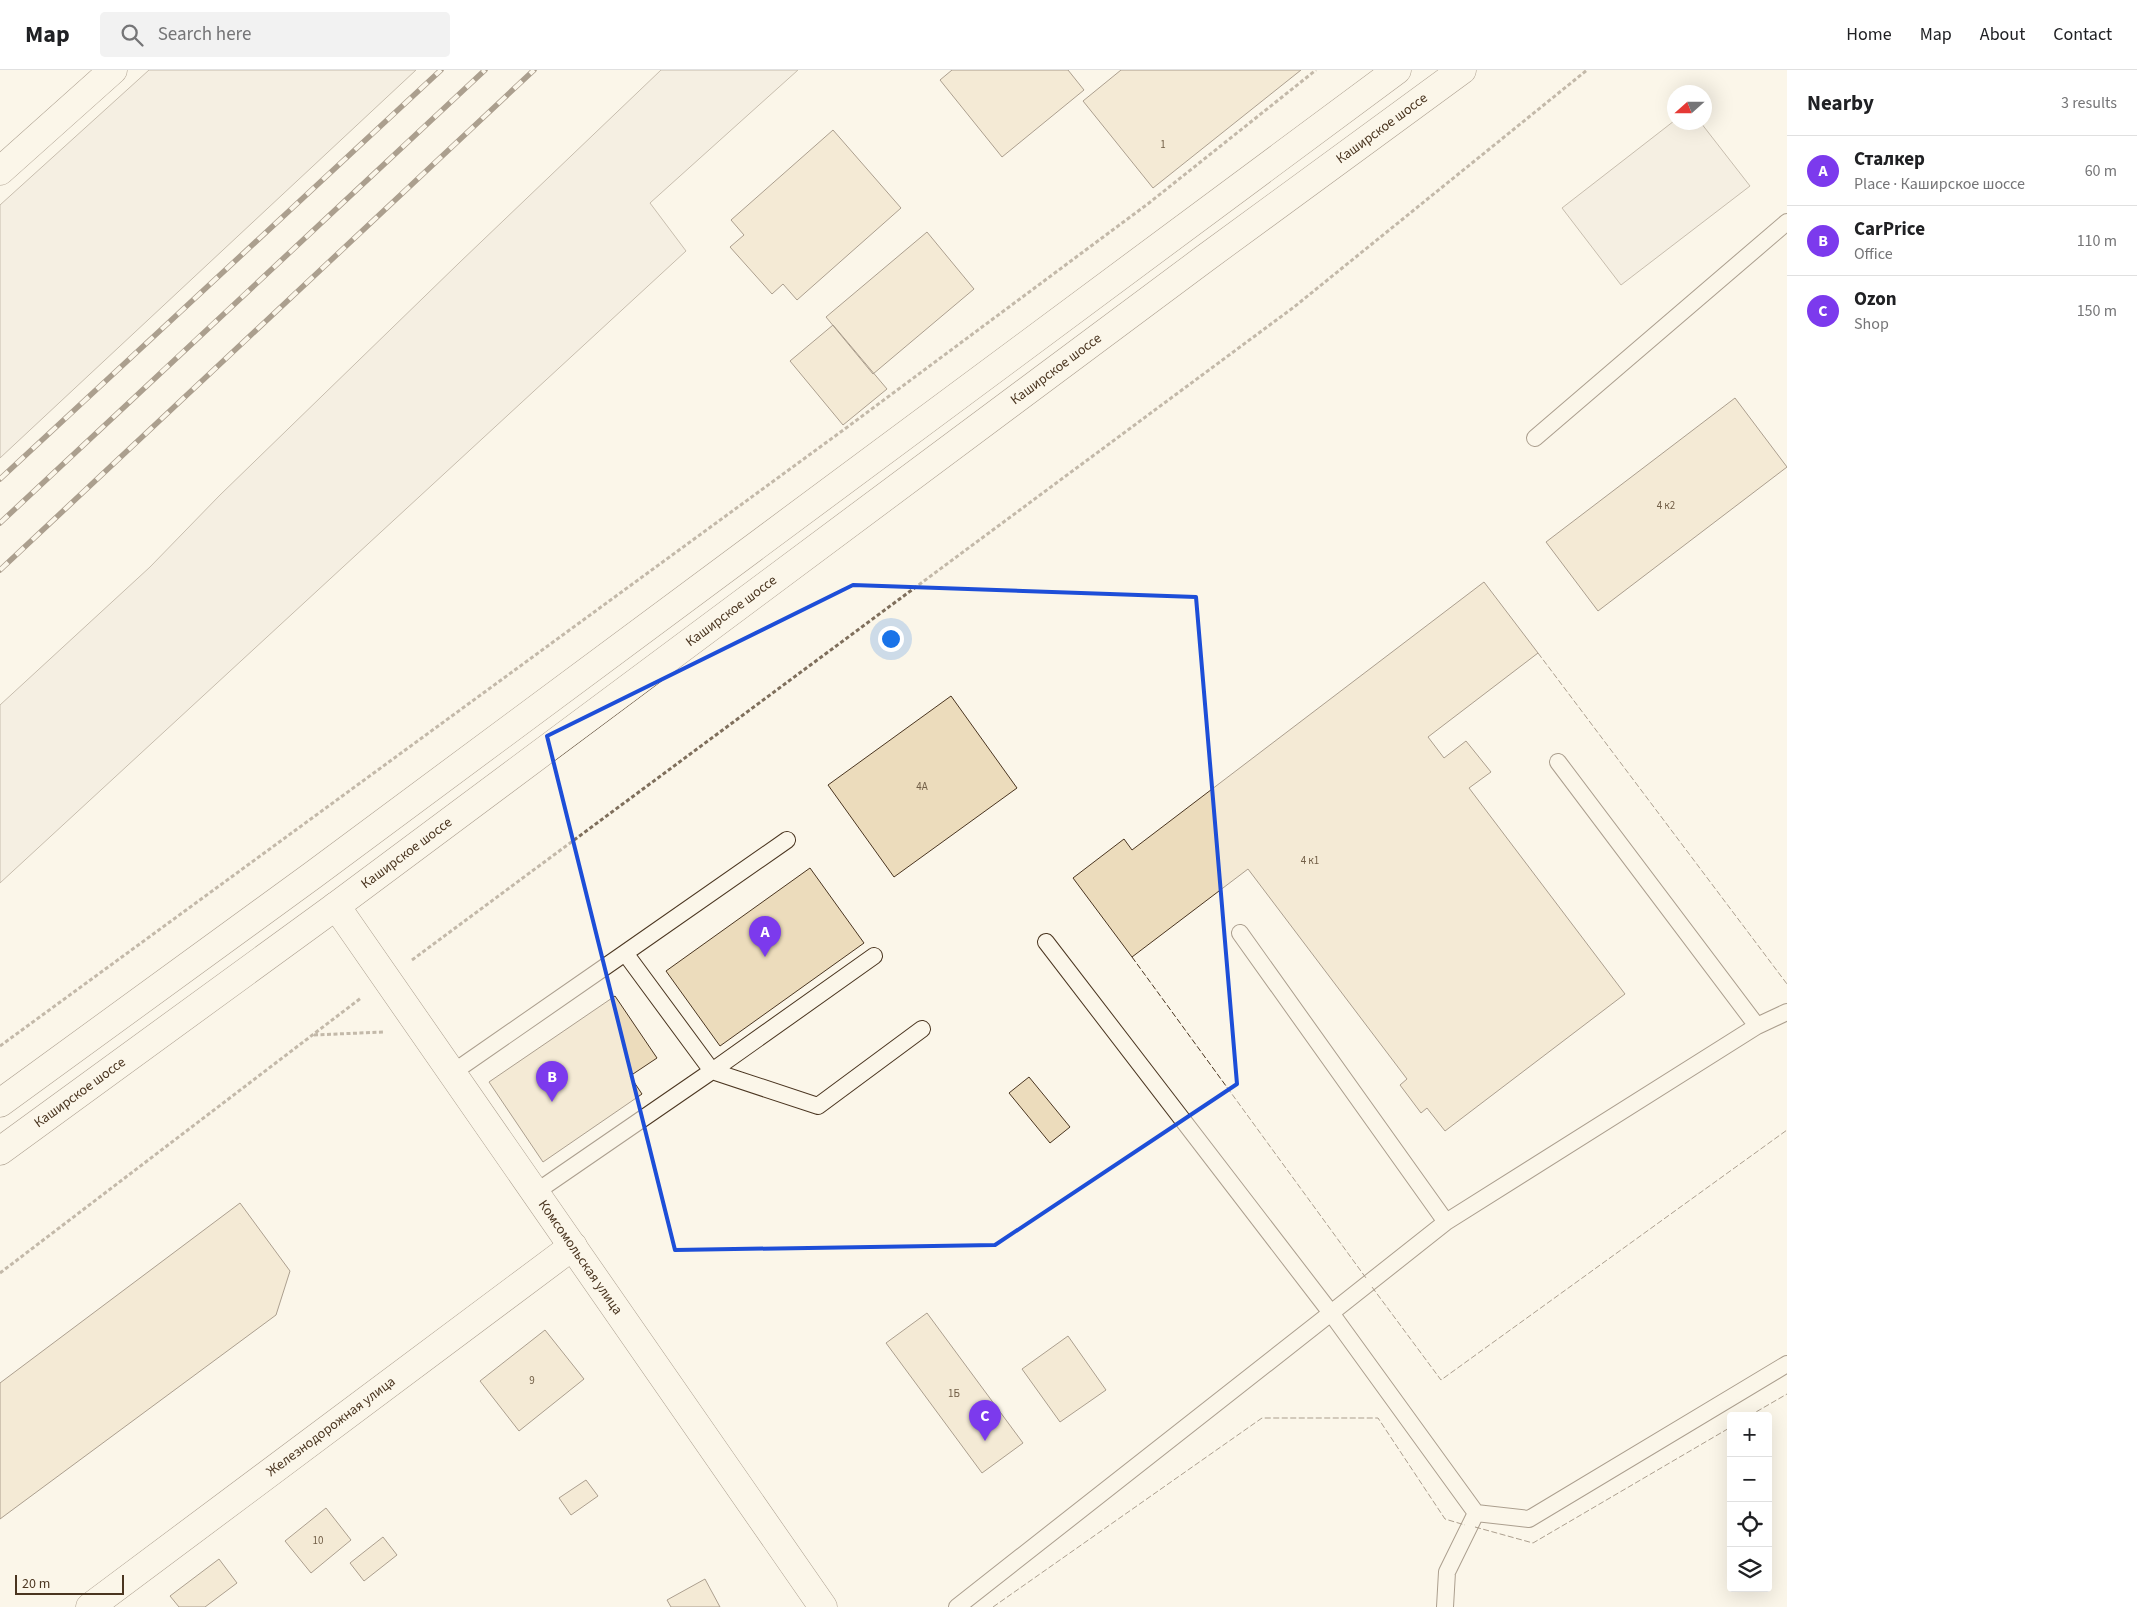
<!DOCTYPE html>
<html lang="en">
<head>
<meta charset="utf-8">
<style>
	body { margin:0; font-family:"Source Sans 3",sans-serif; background:#f2f2f2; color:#202124 }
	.controls { position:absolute; right:15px; bottom:15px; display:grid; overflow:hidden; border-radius:5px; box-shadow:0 5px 20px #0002 }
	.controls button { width:45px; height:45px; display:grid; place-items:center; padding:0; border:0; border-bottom:1px solid #e0e0e0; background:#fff; color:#202124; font:25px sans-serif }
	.compass { position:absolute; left:1667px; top:15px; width:45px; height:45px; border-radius:50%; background:#fff; box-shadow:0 5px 20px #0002; rotate:249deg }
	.scale { position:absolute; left:15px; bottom:12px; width:109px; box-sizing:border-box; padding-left:5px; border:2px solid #4a3520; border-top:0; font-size:14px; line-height:18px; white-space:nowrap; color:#4a3520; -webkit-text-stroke:4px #fbf6e9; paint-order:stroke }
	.you { position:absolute; left:890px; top:568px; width:18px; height:18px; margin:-12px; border:4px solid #fff; border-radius:50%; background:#1a73e8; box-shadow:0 0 0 8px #1a73e833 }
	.badge { display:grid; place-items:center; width:32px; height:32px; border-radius:50%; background:#7c3aed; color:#fff; font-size:16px; font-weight:700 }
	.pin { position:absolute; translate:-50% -41px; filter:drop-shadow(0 1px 2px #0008) }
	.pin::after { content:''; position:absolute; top:26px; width:18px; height:15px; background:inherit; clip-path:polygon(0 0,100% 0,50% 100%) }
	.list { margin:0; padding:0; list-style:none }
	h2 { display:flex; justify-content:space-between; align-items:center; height:65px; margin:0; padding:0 20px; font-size:21px }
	h2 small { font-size:16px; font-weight:400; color:#757577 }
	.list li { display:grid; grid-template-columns:32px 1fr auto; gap:15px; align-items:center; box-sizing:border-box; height:70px; padding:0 20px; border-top:1px solid #e0e0e0 }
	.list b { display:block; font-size:19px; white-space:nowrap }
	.list p { margin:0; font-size:16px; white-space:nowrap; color:#757577 }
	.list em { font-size:16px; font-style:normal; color:#757577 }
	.icon { flex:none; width:28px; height:28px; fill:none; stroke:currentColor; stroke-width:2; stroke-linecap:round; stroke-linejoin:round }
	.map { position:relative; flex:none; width:1787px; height:1537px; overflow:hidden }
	header { display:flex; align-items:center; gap:30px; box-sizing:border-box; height:70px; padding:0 25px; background:#fff; border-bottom:1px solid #e0e0e0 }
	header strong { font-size:24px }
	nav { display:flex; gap:28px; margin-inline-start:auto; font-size:18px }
	.search { width:350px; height:45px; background:#f2f2f2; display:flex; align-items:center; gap:12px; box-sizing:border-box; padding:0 18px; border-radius:5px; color:#757577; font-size:19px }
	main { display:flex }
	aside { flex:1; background:#fff }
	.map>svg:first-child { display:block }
	.green { fill:#ede6d9; stroke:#887966 }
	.building { fill:#ecdcbc; stroke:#4a3520 }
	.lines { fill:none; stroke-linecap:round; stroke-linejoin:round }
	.lane-casing { stroke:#4a3520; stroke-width:18 }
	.street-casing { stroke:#4a3520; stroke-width:29 }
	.secondary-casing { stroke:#4a3520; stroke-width:29 }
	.primary-casing { stroke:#4a3520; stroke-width:29 }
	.path { stroke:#7f6f5c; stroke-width:3; stroke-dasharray:4 2.5; stroke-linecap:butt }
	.lane { stroke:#fbf6e9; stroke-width:16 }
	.street { stroke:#fbf6e9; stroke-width:28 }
	.secondary { stroke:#fbf6e9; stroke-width:28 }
	.primary { stroke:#fbf6e9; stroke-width:28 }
	.rail-casing { stroke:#4a3520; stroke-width:5.5 }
	.rail { stroke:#fbf6e9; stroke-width:4; stroke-dasharray:11; stroke-linecap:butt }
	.fence { stroke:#4a3520; stroke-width:1; stroke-dasharray:6 2.5; stroke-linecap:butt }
	.marked { fill:none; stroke:#1d4ed8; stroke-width:4; stroke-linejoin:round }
	.labels { text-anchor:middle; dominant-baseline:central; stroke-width:4; stroke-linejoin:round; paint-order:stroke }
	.number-label { font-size:11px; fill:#725f47 }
	.street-label { font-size:14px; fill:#4a3520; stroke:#fbf6e9 }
</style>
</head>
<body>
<header>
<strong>Map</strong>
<div class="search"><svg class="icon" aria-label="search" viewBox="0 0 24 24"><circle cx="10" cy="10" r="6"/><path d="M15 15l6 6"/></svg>Search here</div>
<nav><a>Home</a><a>Map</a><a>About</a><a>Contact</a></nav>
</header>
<main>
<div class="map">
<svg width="1787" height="1537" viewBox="0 0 1787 1537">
	<rect width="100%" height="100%" fill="#fbf6e9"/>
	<path class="green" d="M 149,0 L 416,0 L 0,388 L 0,135 Z
		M 661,0 L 798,0 L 650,133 L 686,181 L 0,813 L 0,635 L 150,497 L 220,425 L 459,193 Z
		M 1674,51 L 1701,53 L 1750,116 L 1621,215 L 1562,138 Z"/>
	<path class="building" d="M 952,0 L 1068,0 L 1084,20 L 1002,87 L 940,10 Z
		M 1121,0 L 1301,0 L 1153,118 L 1083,31 Z
		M 833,60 L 901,138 L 797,230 L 783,214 L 772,224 L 730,177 L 744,165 L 731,150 Z
		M 927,162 L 974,219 L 873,304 L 826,247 Z
		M 833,255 L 887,319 L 843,355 L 790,291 Z
		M 1735,328 L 1787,397 L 1598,541 L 1546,472 Z
		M 1484,512 L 1538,583 L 1428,667 L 1444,688 L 1466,671 L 1491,702 L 1469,718 L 1625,924 L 1445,1061 L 1427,1038 L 1421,1043 L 1400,1015 L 1407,1009 L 1248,799 L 1132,887 L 1073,808 L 1124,769 L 1132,780 Z
		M 951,626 L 1017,718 L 894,807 L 828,715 Z
		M 810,798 L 864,873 L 720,976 L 666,901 Z
		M 615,926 L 657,988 L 630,1006 L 642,1024 L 543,1092 L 489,1012 Z
		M 1029,1007 L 1070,1057 L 1050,1073 L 1009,1023 Z
		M 240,1133 L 290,1201 L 276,1245 L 0,1449 L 0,1313 Z
		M 927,1243 L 1023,1373 L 982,1403 L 886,1273 Z
		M 545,1260 L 584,1309 L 519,1361 L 480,1311 Z
		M 1068,1266 L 1106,1320 L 1060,1352 L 1022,1299 Z
		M 586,1410 L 598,1426 L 571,1445 L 559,1428 Z
		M 326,1438 L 351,1470 L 311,1503 L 285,1471 Z
		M 383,1467 L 397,1485 L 364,1511 L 350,1493 Z
		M 219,1489 L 237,1513 L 205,1537 L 179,1537 L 170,1526 Z
		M 705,1509 L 720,1537 L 671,1537 L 667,1530 Z"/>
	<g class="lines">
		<g class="lane-casing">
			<path id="lane" d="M 1535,368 L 1787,152
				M 1046,872 L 1331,1243 L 1446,1152 L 1240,863
				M 625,883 L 787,770
				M 874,886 L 712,1001 L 818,1036 L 922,959
				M 1757,956 L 1787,942
				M 452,1003 L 625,883 L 712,1001 L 536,1122
				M 1446,1152 L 1757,956 L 1558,692
				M 957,1537 L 1331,1243 L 1476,1443 L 1529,1449 L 1787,1294
				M 1445,1537 L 1447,1502 L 1476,1443"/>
		</g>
		<g class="street-casing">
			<g id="street">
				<path id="s1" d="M 336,836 L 823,1537"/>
				<path id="s2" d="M 90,1537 L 573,1176"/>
			</g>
		</g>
		<g class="secondary-casing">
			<path id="secondary" d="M 0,101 L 113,0"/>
		</g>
		<g class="primary-casing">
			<g id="primary">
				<path d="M 0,1033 L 313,805 L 1397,0"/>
				<path id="s3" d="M 0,1081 L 336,836 L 1204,189 L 1462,0"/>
			</g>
		</g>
		<path class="path" d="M 412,890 L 1294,237 L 1587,0
			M 314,965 L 383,962
			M 0,976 L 842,361 L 1149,133 L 1316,0
			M 0,1203 L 361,928"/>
		<use href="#lane" class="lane"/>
		<use href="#street" class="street"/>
		<use href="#secondary" class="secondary"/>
		<use href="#primary" class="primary"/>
		<g class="rail-casing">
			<path id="rail" d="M 0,409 L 441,0
				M 0,453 L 485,0
				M 0,500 L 534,0"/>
		</g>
		<use href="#rail" class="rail"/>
		<path class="fence" d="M 1538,583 L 1787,914
			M 1132,887 L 1366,1208
			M 1372,1217 L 1441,1310 L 1787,1060
			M 1749,1346 L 1787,1324
			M 1475,1457 L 1533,1473 L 1731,1357
			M 993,1537 L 1262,1348 L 1378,1348 L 1445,1449 L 1465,1455"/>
	</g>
	<path d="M0 0H1787V1537H0ZM 853,515 L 1196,527 L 1237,1014 L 995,1175 L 675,1180 L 547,666 Z" fill="#fbf6e9" fill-opacity=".55" fill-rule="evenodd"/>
	<path class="marked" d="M 853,515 L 1196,527 L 1237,1014 L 995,1175 L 675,1180 L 547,666 Z"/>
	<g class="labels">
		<g class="number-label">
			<text x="1163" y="74">1</text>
			<text x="1666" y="435">4 к2</text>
			<text x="922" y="716">4А</text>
			<text x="1310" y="790">4 к1</text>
			<text x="532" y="1310">9</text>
			<text x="954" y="1323">1Б</text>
			<text x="318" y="1470">10</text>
		</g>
		<g class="street-label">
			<text stroke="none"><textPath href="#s3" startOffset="1719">Каширское шоссе</textPath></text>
			<text stroke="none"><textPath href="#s3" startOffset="1314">Каширское шоссе</textPath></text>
			<text stroke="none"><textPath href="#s3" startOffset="909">Каширское шоссе</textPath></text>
			<text stroke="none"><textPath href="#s3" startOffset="504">Каширское шоссе</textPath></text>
			<text stroke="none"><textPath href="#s3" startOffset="99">Каширское шоссе</textPath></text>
			<text stroke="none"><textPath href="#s1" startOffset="428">Комсомольская улица</textPath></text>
			<text stroke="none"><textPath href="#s2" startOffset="301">Железнодорожная улица</textPath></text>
		</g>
	</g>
</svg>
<div class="controls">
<button>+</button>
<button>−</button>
<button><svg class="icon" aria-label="locate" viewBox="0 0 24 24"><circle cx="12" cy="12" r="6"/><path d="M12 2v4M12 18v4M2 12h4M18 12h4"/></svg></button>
<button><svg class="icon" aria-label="layers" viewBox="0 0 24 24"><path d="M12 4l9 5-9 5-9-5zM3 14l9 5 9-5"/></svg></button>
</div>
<svg class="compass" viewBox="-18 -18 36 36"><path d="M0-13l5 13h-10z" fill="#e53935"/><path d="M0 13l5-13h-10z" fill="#757577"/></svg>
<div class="scale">20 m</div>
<div class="you"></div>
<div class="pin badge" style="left:765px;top:887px">A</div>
<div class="pin badge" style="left:552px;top:1032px">B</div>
<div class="pin badge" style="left:985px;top:1371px">C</div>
</div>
<aside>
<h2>Nearby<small>3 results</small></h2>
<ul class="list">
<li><span class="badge">A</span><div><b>Сталкер</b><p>Place · Каширское шоссе</p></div><em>60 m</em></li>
<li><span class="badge">B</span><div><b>CarPrice</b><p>Office</p></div><em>110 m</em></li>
<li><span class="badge">C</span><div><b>Ozon</b><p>Shop</p></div><em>150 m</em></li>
</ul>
</aside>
</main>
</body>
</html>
